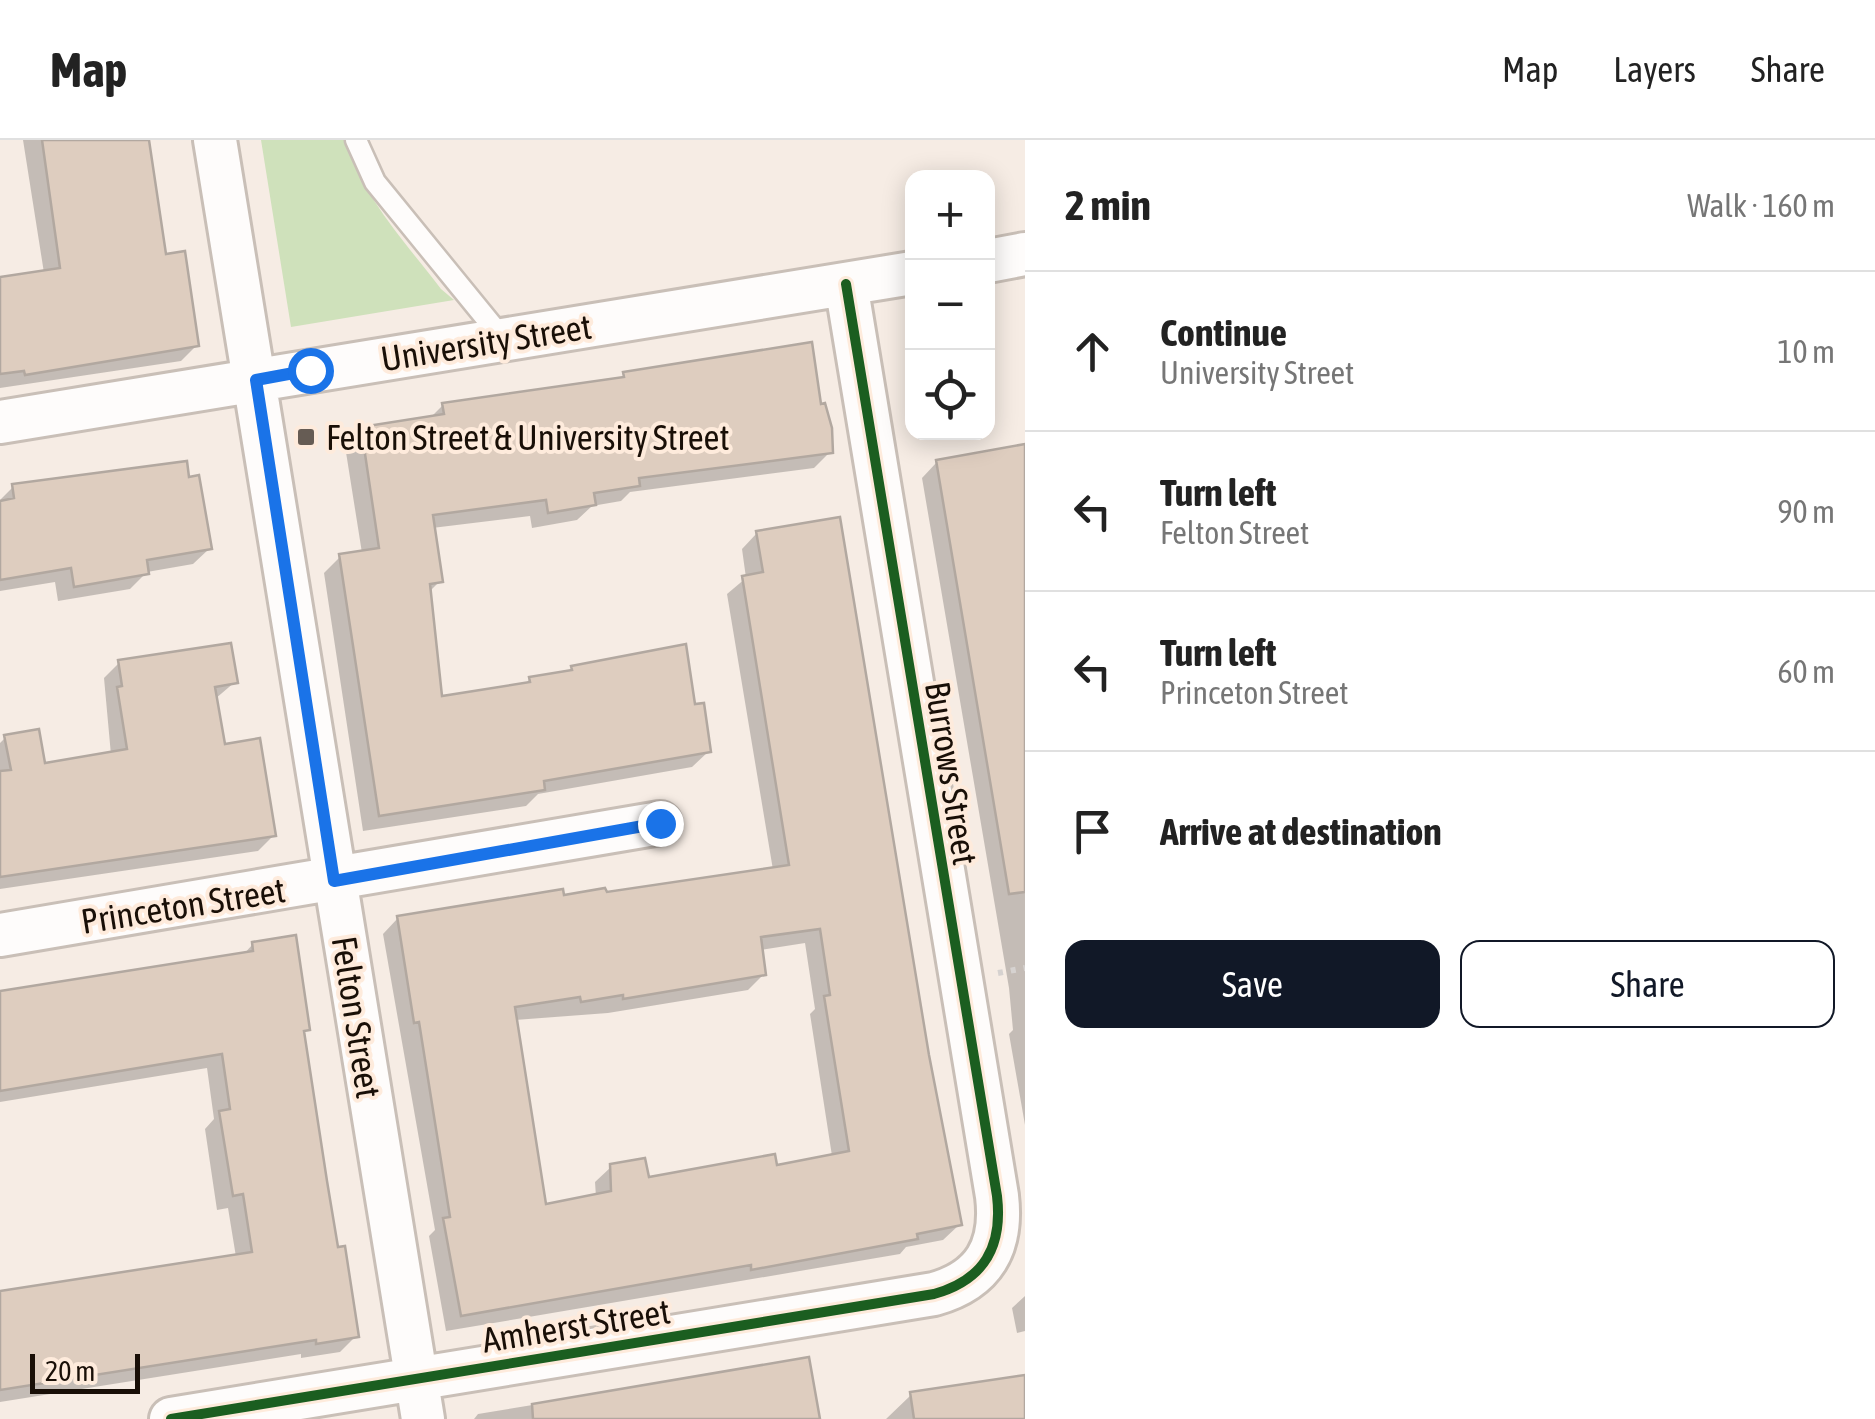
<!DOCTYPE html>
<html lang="en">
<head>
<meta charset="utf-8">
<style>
	body { margin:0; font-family:"Asap Condensed",sans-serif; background:#f2f2f2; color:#222 }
	.controls { position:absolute; right:30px; top:30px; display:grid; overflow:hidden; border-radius:20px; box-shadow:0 5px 25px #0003 }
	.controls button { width:90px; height:90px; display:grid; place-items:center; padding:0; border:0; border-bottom:2px solid #e0e0e0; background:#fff; color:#222; font:50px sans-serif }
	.scale { position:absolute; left:30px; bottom:25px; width:110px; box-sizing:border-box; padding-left:10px; border:5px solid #190f07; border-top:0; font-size:28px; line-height:35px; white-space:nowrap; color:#190f07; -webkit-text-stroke:8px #feebdc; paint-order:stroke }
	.stop { position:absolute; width:30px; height:30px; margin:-22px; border:8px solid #1a73e8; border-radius:50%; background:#fff }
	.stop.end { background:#1a73e8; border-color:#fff; box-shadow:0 2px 10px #0008 }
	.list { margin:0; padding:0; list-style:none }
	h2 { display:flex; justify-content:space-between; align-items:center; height:130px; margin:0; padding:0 40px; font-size:42px }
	h2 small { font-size:32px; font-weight:400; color:#767676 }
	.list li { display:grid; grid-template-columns:65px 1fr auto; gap:30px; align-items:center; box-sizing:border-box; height:160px; padding:0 40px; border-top:2px solid #e0e0e0 }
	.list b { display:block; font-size:38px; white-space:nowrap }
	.list p { margin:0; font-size:32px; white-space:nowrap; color:#767676 }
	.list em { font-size:32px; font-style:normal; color:#767676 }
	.actions { display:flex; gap:20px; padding:30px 40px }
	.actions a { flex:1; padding:22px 0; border:2px solid #111827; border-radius:20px; text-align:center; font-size:35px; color:#111827 }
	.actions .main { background:#111827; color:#fff }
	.icon { flex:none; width:55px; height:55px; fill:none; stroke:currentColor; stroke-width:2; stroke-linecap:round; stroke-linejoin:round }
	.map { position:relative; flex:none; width:1025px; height:1279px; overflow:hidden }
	header { display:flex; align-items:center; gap:60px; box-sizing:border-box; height:140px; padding:0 50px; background:#fff; border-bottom:2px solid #e0e0e0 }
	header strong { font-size:48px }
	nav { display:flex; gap:55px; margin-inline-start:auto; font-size:35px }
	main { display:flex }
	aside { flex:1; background:#fff }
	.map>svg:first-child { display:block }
	.green { fill:#cfe1bb }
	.shadow { fill:#0003; fill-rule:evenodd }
	.building { fill:#decdbf; stroke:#b2a8a0; stroke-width:2.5; fill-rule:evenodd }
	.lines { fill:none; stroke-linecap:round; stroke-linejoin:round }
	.lane-casing { stroke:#c9bfb7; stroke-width:25 }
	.street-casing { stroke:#c9bfb7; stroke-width:48 }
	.path { stroke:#d6d2d0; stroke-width:6; stroke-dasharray:5 8; stroke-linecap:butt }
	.lane { stroke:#fefcfb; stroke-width:20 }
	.street { stroke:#fefcfb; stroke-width:42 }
	.cycleway-casing { stroke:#feebdc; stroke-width:16 }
	.cycleway { stroke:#1b5e20; stroke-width:10 }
	.route { stroke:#1a73e8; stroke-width:12 }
	.poi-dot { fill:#665c54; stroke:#feebdc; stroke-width:4 }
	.labels { text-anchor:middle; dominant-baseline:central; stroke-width:8; stroke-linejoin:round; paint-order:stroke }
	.street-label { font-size:35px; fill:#190f07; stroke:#feebdc }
	.poi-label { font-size:35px; fill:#190f07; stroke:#feebdc; text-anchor:start }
</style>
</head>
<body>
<header>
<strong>Map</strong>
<nav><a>Map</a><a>Layers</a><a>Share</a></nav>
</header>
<main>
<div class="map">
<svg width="1025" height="1279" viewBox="0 0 1025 1279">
	<rect width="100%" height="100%" fill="#f6ece4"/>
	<path class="green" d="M 261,0 L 346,0 C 362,57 406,103 441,149 L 454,160 L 291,187 Z"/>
	<path class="shadow" d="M 23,0 L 146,0 L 164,116 L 197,205 L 181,221 L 0,248 L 0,140 L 44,133 Z
		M 624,235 L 819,267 L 830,312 L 814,328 L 630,352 L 621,361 L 592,366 L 577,380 L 532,388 L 530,376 L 432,388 L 440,441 L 428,453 L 440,559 L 523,546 L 530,539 L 567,534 L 572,528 L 693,567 L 709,611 L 692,627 L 538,654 L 526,666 L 363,691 L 324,433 L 340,417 L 362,413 L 345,306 L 362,290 L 429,279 L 443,265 L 619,240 Z
		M 1025,306 L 1025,985 L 1009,894 L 1013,890 L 1009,848 L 922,338 L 937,322 Z
		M 110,331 L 132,333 L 209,409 L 193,424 L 147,432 L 130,449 L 58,461 L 55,442 L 0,451 L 0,360 L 13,347 Z
		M 757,393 L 926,916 L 959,1085 L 943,1100 L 906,1107 L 900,1114 L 446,1191 L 429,1096 L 435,1090 L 383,794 L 398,778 L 773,730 L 727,454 L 746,438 L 742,409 ZM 805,803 L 815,869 L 810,874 L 832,1016 L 775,1028 L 647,1040 L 611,1027 L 595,1042 L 596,1057 L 544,1066 L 515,880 L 608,873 L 748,850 L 764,834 L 760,810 Z
		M 120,522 L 235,542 L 215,559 L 222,606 L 274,695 L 258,711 L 0,749 L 0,603 L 6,597 L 43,626 L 111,615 L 104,538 Z
		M 253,804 L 308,889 L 302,894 L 336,1110 L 356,1196 L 340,1212 L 301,1218 L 301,1214 L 0,1262 L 0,1153 L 236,1117 L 228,1068 L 217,1070 L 205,989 L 214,979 L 207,928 L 0,962 L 0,854 L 242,816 Z
		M 1025,1156 L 1025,1191 L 1017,1193 L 1012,1168 Z
		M 807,1220 L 817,1279 L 474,1279 L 478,1274 Z
		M 1025,1237 L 1025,1279 L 886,1279 L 911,1255 Z"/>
	<path class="building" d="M 42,0 L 149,0 L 166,114 L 185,111 L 199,206 L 25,235 L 24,231 L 0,234 L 0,137 L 60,128 Z
		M 812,202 L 821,264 L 825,263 L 832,288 L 833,313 L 639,338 L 640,346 L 594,353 L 596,365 L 548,373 L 546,360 L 433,375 L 443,442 L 430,444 L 442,556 L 530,542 L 529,537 L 572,530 L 571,526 L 686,504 L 695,564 L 704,563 L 711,612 L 544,641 L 545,650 L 379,676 L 339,414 L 379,408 L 361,287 L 444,274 L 442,263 L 624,237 L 623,232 Z
		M 1025,304 L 1025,752 L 1009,754 L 936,320 Z
		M 187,321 L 189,337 L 199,335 L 212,409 L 147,420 L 149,434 L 74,447 L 71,428 L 0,440 L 0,361 L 14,358 L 12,344 Z
		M 840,377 L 929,915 L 962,1085 L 917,1094 L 918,1099 L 751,1130 L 751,1125 L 461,1176 L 443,1078 L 450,1077 L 419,882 L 414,883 L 397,776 L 563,749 L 564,755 L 605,748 L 607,752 L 789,725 L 742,436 L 763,432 L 756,391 ZM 820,789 L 830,855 L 824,856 L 849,1011 L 777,1025 L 775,1014 L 649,1037 L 645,1018 L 610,1024 L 611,1051 L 546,1064 L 515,867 L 580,857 L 581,862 L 623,855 L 623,859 L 766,835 L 761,797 Z
		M 231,503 L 238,543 L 215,547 L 225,604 L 260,598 L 276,696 L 0,737 L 0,631 L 11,630 L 4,595 L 39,589 L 45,623 L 127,609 L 117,547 L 122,546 L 118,520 Z
		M 296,795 L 310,890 L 304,891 L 327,1041 L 338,1107 L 345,1106 L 359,1197 L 316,1204 L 316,1200 L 0,1250 L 0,1151 L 252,1112 L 243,1054 L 233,1056 L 219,971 L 230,969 L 222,914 L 0,951 L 0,851 L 253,811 L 252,802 Z
		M 809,1217 L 820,1279 L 533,1279 L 532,1264 Z
		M 1025,1235 L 1025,1279 L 914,1279 L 910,1252 Z"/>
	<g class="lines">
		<g class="lane-casing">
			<path id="lane" d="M 356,0 L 375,42 L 503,199"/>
		</g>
		<g class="street-casing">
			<path id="street" d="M 215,0 L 423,1279
				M 988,121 L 1025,114
				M 0,282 L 912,133
				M 0,795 L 660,683
				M 171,1279 L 934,1154 C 984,1140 1003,1107 997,1056 L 846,144"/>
		</g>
		<path class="path" d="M 998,833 L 1025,828"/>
		<use href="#lane" class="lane"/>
		<use href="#street" class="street"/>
		<g class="cycleway-casing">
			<path id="cycleway" d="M 171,1279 L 934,1154 C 984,1140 1003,1107 997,1056 L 846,144"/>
		</g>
		<use href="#cycleway" class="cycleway"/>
	</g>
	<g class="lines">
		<path class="route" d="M 310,230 L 256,240 L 334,741 L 660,683"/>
	</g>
	<rect class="poi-dot" x="296" y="287" width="20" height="20" rx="5"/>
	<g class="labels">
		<g class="street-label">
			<text transform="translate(486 202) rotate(-9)">University Street</text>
			<text transform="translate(952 633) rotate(81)">Burrows Street</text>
			<text transform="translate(183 765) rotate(-9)">Princeton Street</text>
			<text transform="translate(357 877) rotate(81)">Felton Street</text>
			<text transform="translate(576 1185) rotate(-9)">Amherst Street</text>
		</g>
		<g class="poi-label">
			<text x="326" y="297">Felton Street &amp; University Street</text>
		</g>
	</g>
</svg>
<div class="controls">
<button>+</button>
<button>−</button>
<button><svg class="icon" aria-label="locate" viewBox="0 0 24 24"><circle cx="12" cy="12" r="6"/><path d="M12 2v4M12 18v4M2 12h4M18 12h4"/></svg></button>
</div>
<div class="scale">20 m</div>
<div class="stop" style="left:310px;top:230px"></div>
<div class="stop end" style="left:660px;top:683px"></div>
</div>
<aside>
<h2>2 min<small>Walk · 160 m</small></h2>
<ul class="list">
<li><svg class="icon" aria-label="ahead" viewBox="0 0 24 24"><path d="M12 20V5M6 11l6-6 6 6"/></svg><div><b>Continue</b><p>University Street</p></div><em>10 m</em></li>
<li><svg class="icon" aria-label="left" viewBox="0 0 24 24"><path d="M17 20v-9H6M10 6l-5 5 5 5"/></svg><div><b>Turn left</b><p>Felton Street</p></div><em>90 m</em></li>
<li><svg class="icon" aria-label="left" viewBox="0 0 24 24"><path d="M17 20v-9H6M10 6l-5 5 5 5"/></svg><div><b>Turn left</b><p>Princeton Street</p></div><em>60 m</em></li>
<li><svg class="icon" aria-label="arrive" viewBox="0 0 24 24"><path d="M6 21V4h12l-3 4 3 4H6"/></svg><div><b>Arrive at destination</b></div></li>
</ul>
<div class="actions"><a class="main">Save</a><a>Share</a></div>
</aside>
</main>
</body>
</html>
